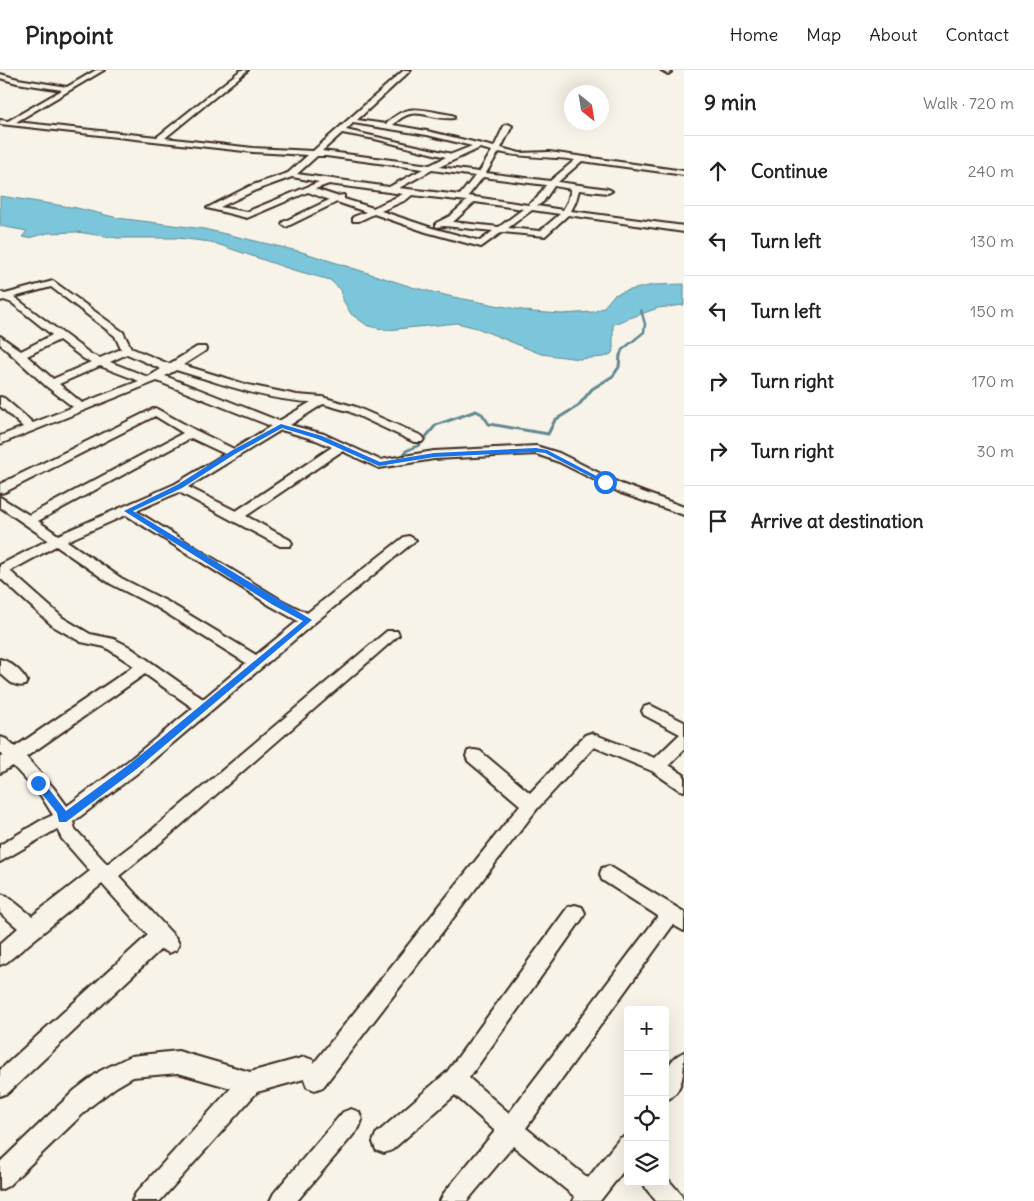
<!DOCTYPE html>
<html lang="en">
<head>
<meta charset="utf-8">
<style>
	body { margin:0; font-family:Delius,sans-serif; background:#f2f2f2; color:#222 }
	.controls { position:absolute; right:15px; bottom:15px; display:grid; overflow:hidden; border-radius:5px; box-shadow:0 5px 20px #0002 }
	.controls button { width:45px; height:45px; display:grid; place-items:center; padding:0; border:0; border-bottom:1px solid #e0e0e0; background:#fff; color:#222; font:25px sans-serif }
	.compass { position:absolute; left:564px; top:15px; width:45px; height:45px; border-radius:50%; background:#fff; box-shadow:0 5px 20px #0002; rotate:150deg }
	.stop { position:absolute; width:15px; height:15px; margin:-11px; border:4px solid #1a73e8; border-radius:50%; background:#fff }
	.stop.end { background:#1a73e8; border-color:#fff; box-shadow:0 1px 5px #0008 }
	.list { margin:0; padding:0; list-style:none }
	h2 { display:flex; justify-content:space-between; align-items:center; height:65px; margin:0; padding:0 20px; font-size:21px }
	h2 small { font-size:16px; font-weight:400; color:#767676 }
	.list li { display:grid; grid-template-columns:32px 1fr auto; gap:15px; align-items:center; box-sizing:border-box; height:70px; padding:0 20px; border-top:1px solid #e0e0e0 }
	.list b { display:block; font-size:19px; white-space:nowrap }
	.list em { font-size:16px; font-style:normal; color:#767676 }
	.icon { flex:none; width:28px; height:28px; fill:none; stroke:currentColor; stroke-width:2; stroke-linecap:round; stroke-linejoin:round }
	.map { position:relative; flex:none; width:684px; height:1131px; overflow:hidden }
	header { display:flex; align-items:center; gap:30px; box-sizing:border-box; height:70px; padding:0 25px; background:#fff; border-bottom:1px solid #e0e0e0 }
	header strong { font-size:24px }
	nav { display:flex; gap:28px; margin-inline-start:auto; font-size:18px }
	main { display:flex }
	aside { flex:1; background:#fff }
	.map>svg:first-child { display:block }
	.water { fill:#7bc6db; stroke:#61888f }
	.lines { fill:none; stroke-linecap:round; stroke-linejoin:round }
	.stream-far1 { stroke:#61888f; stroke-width:2.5 }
	.stream { stroke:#61888f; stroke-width:3 }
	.street-casing { stroke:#3b2a1e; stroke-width:4 }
	.street { fill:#f7f3e8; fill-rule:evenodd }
	.route { fill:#1a73e8 }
</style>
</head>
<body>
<header>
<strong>Pinpoint</strong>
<nav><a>Home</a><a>Map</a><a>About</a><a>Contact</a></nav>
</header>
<main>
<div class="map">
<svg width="684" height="1131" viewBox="0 0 684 1131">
	<rect width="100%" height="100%" fill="#f7f3e8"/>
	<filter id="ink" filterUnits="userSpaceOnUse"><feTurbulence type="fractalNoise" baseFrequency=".02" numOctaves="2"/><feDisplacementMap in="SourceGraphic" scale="10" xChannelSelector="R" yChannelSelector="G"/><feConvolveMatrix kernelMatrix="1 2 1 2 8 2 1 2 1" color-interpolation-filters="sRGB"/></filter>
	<g filter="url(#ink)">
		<path class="water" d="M 0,126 L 77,138 L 118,148 L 204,159 L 230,165 L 302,182 L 412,217 L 453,227 L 533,242 L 562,244 L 593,242 L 603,238 L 614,225 L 626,221 L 653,215 L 684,214 L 684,235 L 658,238 L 613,254 L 613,281 L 611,284 L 604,287 L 579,289 L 541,284 L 477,258 L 457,253 L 387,260 L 368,256 L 351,244 L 343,230 L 341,220 L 330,210 L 290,199 L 211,172 L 177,168 L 117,168 L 77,162 L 48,163 L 28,168 L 22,167 L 27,161 L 0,156 Z"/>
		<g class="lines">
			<path class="stream-far1" d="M 620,286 L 622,280 L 644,262 L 645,254 L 641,240"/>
			<path class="stream" d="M 403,386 L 406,381 L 419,375 L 436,355 L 476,341 L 482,344 L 489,354 L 548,364 L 555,350 L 578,336 L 592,319 L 613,306 L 619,297 L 620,285"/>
			<g class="street-casing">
				<path id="street" d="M 96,0 L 104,0 L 16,52 L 157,67 L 241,0 L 248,0 L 165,68 L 253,78 L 313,81 L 404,0 L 411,0 L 357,50 L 386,54 C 409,31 422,41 452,45 L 454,46 L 454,48 C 428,51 415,32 393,55 L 427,61 L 494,77 L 504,56 L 508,54 L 512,56 L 501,78 L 520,83 L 549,82 L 684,101 L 684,105 L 582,91 L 558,112 L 608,119 L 612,121 L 608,123 L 579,120 L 576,131 L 571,141 L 684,156 L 684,162 L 568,145 L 545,166 L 502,162 L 481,177 L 426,162 L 374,144 L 359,151 L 353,151 L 353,147 L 366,142 L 337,132 L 286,157 L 282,154 L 283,152 L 329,130 L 308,122 L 247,148 L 207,138 L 250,116 L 288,103 L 308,85 L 253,82 L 0,54 L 0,50 L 8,51 L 62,20 L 17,13 L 0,8 L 0,4 L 18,9 L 67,17 ZM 353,53 L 427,65 L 472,76 L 452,84 L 346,60 ZM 342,63 L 375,69 L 446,87 L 430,95 L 322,81 ZM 480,78 L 492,81 L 479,102 L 439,97 ZM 499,82 C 524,88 549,86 575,90 L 550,111 L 486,103 ZM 317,86 L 326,86 L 423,99 L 389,117 L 297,104 ZM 432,100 L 475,106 L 460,125 L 399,118 ZM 292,107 L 319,112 L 246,142 L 220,137 L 256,120 ZM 483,107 L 546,115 L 537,128 L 528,135 L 468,126 ZM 329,114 L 403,124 L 373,138 L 344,129 L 344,125 L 336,126 L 315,119 ZM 554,116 L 571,119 L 568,131 L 563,140 L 537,136 L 543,132 ZM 412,125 L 467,131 L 450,146 L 436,153 L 436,157 L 444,156 L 493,161 L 480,171 L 432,158 L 381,141 L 406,130 ZM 475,132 L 523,139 L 499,157 L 453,152 ZM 532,140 L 560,144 L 540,161 L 508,158 Z
					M 661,0 L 669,0 L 671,2 L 668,4 Z
					M 53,211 L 123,262 L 131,278 L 169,294 L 197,277 L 205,277 L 206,279 L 205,281 L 183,295 L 248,315 L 297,325 L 322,327 L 356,337 L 422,366 L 424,369 L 422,372 L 414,372 L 348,341 L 323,334 L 290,355 L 324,364 L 380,390 L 434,381 L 536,376 L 559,383 L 621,414 L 684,437 L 684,445 L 621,423 L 559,392 L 536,384 L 434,389 L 379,398 L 342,381 L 246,446 L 290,470 L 292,473 L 290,476 L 280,476 L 179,422 L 136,441 L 281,530 L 307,543 L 404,467 L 409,466 L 416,470 L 313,554 L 140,701 L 73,752 L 75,759 L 107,794 L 153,759 L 387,561 L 397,561 L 399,565 L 165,769 L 119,806 L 176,868 L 179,874 L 176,880 L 169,883 L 161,879 L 8,1023 L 0,1026 L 0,1000 L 148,865 L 102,814 L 7,892 L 0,895 L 0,874 L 18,858 L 0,843 L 0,824 L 7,826 L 32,846 L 90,801 L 62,769 L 57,759 L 0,792 L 0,775 L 40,751 L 53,745 L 41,726 L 13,696 L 0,703 L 0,687 L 3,686 L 0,683 L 0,667 L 6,669 L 15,677 L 134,596 L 105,577 L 81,572 L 53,556 L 0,508 L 0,495 L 48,470 L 0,437 L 0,427 L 29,445 L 183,363 L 155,346 L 5,422 L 0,423 L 0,414 L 155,338 L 195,360 L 234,379 L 271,356 L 157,311 L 0,374 L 0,366 L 23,357 L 0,336 L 0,327 L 4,328 L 33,353 L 73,337 L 46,316 L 0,274 L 0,266 L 21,281 L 52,265 L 12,233 L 4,230 L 0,231 L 0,222 L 5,224 ZM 51,217 L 115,266 L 121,279 L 100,288 L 92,285 L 14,227 ZM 59,270 L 84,289 L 91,292 L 53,309 L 27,286 ZM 127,284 L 161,299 L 148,307 L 110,292 ZM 100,296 L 139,311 L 82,333 L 59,314 ZM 176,300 C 220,313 264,330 311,332 L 279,351 L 165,306 ZM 281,360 L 316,370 L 332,377 L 236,441 L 188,417 ZM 191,368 L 225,384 L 175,414 L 58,465 L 38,451 ZM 126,445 L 271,536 L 298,551 L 256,585 L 168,532 L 121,508 L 67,471 ZM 56,476 L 111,514 L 158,538 L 246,593 L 203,629 L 128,576 L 114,569 L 90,564 L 63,548 L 10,501 ZM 145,604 L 193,638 L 128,691 L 67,736 L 53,717 L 26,687 Z
					M 0,589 C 10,591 22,602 27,611 L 25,615 C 14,618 8,610 0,603 Z
					M 650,635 L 684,652 L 684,680 L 669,695 L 684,705 L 684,721 L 678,719 L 652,701 L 594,677 L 537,739 L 323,1017 L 315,1020 L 307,1017 L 304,1009 L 257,1022 L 160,1131 L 132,1131 L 136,1123 L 231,1018 L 178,1003 L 133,1007 L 116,1017 L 91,1036 L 8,1116 L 0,1120 L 0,1092 L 75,1020 L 100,1001 L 131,986 L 178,981 L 250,1002 L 305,987 L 313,990 L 314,993 L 520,735 L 468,691 L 466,686 L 468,681 L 474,680 L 480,681 L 530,723 L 585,665 L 591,663 L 655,688 L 680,664 L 644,645 L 642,641 L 644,637 Z
					M 609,796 L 684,842 L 684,861 L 673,855 L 526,1058 L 588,1108 L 620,1068 L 628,1065 L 628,1095 L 600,1131 L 573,1131 L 575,1127 L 513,1076 L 467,1131 L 440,1131 L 444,1123 L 495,1061 L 455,1025 L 392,1080 L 384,1083 L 376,1080 L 373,1072 L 376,1064 L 447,1002 L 568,837 L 575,835 L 582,837 L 585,843 L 582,849 L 469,1008 L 509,1043 L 658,846 L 602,810 L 600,804 L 602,798 Z
					M 684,982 C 684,1002 684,1022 665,1031 C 665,1011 663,991 684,982 Z
					M 351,1039 L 359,1042 L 362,1050 L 359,1058 L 297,1131 L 270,1131 L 274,1123 L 343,1042 Z
					M 665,1106 L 680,1123 L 684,1131 L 656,1131 L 647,1120 L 643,1112 L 665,1112 Z"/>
			</g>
			<use href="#street" class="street"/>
		</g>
	</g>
	<path class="route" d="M 281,354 L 322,366 L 380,392 L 434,383 L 536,378 L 547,380 L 608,412 L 603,413 L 545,383 L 536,382 L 434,387 L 379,396 L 318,369 L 282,358 L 235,384 L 182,418 L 133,441 L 312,550 L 138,698 L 66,752 L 59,752 L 57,743 L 35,715 L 35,710 L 42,710 L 66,741 L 131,693 L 303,551 L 273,535 L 124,441 L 177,415 L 231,381 Z"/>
</svg>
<div class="controls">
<button>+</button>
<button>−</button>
<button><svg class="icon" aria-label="locate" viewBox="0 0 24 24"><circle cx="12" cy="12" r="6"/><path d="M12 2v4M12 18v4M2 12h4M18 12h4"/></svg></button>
<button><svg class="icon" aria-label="layers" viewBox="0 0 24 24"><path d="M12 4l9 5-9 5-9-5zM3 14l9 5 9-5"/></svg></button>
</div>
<svg class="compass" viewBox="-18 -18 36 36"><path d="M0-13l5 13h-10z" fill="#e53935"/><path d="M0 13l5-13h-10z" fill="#767676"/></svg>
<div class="stop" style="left:605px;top:412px"></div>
<div class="stop end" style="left:38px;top:713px"></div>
</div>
<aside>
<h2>9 min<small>Walk · 720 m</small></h2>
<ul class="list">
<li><svg class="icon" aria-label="ahead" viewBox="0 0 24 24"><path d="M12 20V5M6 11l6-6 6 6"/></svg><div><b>Continue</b></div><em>240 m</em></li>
<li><svg class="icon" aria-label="left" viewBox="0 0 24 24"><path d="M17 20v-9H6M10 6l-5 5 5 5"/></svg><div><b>Turn left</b></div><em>130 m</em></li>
<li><svg class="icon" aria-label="left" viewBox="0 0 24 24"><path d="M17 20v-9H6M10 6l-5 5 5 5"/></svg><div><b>Turn left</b></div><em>150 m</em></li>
<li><svg class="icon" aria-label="right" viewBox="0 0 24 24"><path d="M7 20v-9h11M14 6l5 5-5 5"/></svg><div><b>Turn right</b></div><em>170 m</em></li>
<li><svg class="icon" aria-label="right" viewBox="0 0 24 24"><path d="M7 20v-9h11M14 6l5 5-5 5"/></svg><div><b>Turn right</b></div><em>30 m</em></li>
<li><svg class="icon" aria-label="arrive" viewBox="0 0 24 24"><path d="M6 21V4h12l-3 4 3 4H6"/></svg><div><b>Arrive at destination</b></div></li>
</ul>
</aside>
</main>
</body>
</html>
